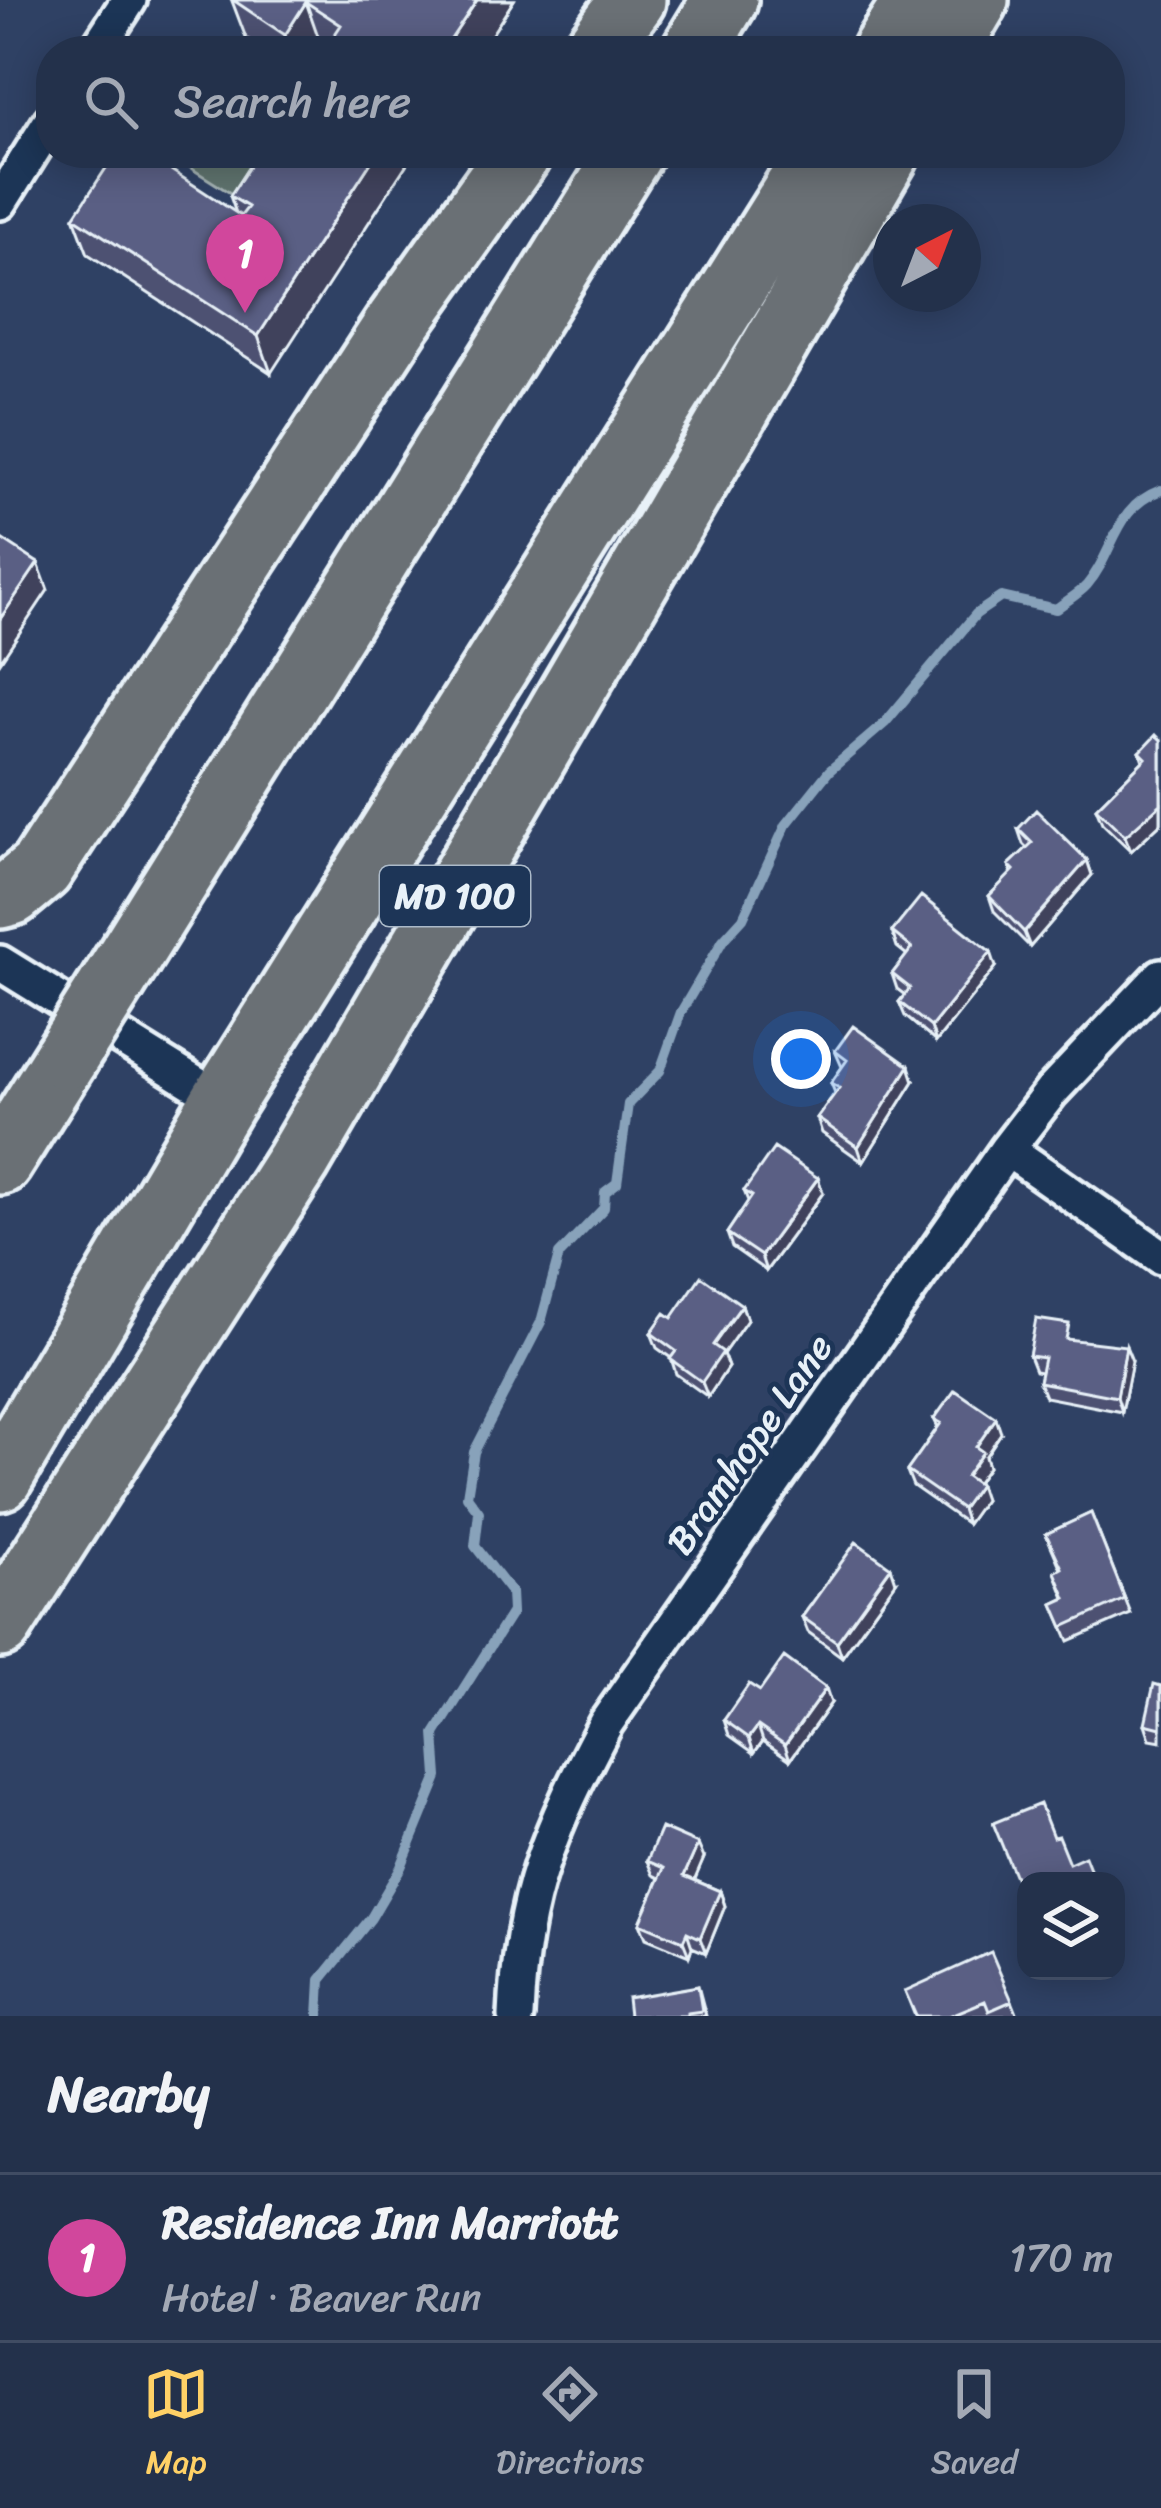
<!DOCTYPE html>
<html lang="en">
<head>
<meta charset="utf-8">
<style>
	body { margin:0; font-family:Sriracha,sans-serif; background:#2f3d55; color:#f1f3f6 }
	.controls { position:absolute; right:36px; bottom:36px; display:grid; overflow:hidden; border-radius:24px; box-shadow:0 6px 30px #0003 }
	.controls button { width:108px; height:108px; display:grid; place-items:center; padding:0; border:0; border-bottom:3px solid #404c63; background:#23314b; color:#f1f3f6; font:60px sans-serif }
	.compass { position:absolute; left:873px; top:204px; width:108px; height:108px; border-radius:50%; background:#23314b; box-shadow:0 6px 30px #0003; rotate:42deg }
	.you { position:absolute; left:801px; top:1059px; width:42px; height:42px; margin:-30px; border:9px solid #fff; border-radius:50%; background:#1a73e8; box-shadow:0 0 0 18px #1a73e833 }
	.badge { display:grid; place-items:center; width:78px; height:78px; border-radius:50%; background:#ffd166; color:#fff; font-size:39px; font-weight:700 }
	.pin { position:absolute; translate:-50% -99px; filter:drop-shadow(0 3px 6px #0008) }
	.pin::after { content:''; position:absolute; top:63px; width:42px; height:36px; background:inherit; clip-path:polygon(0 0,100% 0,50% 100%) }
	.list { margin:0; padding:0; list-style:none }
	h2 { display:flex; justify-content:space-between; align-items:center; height:156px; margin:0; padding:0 48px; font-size:51px }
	h2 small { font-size:39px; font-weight:400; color:#a3a9b5 }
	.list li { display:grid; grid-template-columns:78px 1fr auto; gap:36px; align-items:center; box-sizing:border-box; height:168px; padding:0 48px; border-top:3px solid #404c63 }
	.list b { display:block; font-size:45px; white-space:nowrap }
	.list p { margin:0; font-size:39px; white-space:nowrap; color:#a3a9b5 }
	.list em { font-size:39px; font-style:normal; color:#a3a9b5 }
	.icon { flex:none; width:66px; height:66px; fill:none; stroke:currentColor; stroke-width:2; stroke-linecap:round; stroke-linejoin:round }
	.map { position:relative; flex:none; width:1161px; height:2016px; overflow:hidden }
	.search { position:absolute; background:#23314b; box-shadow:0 6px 30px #0003; left:36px; right:36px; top:36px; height:132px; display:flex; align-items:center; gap:30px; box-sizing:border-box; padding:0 42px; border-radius:48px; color:#a3a9b5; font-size:45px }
	.sheet { height:324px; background:#23314b }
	nav { display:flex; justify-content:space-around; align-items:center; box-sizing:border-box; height:168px; border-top:3px solid #404c63; background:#23314b; font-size:33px; color:#a3a9b5 }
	nav a { display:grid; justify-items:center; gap:6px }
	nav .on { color:#ffd166 }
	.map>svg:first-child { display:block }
	.green { fill:#5f736e; stroke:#a4b2b3; stroke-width:3 }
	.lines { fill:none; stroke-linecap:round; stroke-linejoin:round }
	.stream { stroke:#88a2ba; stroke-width:10 }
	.street-casing { stroke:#e8f1f8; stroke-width:42 }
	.highway-casing { stroke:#e8f1f8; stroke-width:72 }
	.street { stroke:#1d3557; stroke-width:33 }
	.highway { stroke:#6a7074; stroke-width:63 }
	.highway-bridge-casing { stroke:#e8f1f8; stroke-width:72; stroke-linecap:butt }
	.highway-bridge { stroke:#6a7074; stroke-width:63 }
	.wall { fill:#4d5172; stroke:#e8f1f8; stroke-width:3 }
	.shaded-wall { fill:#3f425c; stroke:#e8f1f8; stroke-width:3 }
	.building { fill:#5a5e84; stroke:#e8f1f8; stroke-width:3 }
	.labels { text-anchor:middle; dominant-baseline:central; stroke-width:10; stroke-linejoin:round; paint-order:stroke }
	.shield { fill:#1d3557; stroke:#abb9c8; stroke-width:3 }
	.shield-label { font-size:36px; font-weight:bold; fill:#e8f1f8 }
	.street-label { font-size:39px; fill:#e8f1f8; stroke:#1d3557 }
</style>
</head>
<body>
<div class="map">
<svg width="1161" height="2016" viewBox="0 0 1161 2016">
	<rect width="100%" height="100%" fill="#2f4164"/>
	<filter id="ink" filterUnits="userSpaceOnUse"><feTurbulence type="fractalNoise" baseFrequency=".00833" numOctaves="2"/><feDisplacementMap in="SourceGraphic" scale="24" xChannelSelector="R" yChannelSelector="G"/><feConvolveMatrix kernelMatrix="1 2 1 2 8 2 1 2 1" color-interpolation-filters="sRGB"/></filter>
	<g filter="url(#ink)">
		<path class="green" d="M 167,153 L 244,153 L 257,161 L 235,196 Z"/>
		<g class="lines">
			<path class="stream" d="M 319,2016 L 321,1980 L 371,1918 L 401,1867 L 438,1777 L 435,1734 L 512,1612 L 511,1592 L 475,1546 L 479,1512 L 467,1496 L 474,1452 L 541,1322 L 559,1255 L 604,1208 L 605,1192 L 617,1183 L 628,1104 L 660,1071 L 681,1012 L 723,940 L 743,918 L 786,825 L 829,771 L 885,723 L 976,614 L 1001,597 L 1056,609 C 1066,601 1079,594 1087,585 C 1116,551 1113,508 1161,490"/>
			<g class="street-casing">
				<path id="street" d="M 96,51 L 129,0
					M 0,202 L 51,121
					M 0,963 L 223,1101
					M 1007,1149 L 1161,1257
					M 516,2016 C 521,1894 550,1829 606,1723 L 1007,1149 L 1051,1092 L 1161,976"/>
			</g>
			<g class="highway-casing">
				<path id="highway" d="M 595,51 L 633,0
					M 694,51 L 725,0
					M 884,51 L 917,0
					M 946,51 L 976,0
					M 0,896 L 12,893 L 41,869 L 399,321 L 519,153
					M 114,981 L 630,153
					M 0,1162 L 66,1057
					M 0,1478 L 223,1101 L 819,153
					M 0,1625 L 298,1161 L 887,153"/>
			</g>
			<use href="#street" class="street"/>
			<use href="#highway" class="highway"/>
			<g class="highway-bridge-casing">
				<path id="highway-bridge" d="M 66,1057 L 114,981"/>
			</g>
			<use href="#highway-bridge" class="highway-bridge"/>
		</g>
		<path class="wall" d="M 514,0 L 481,51 L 324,51 L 328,45 L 319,39 L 312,51 L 266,51 L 246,38 L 232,1 Z
			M 258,153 L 271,373 L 88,254 L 74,217 L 236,213 L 230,196 Z
			M 1161,740 L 1161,823 L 1131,851 L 1102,823 L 1096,808 L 1143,761 L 1140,752 Z
			M 1018,829 L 1087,860 L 1092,875 L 1030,947 L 994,911 L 989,896 L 1012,873 L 1009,865 L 1027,848 L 1023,844 Z
			M 892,932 L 996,967 L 936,1042 L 905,1016 L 899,1002 L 905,995 L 897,989 L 892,974 L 907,955 L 897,947 Z
			M 835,1051 L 914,1081 L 863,1162 L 822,1133 L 817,1118 L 835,1093 L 831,1083 L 842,1067 Z
			M 818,1178 L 823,1193 L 766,1271 L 732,1247 L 727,1233 L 748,1201 L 744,1191 Z
			M 742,1305 L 747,1320 L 723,1354 L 728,1367 L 708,1397 L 676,1374 L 671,1358 L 657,1348 L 651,1333 L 672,1318 Z
			M 1074,1340 L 1132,1361 L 1122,1412 L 1045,1397 L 1039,1382 L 1041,1372 L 1035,1371 L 1029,1356 Z
			M 934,1419 L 1001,1433 L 985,1457 L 988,1467 L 976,1484 L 984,1500 L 967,1524 L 913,1486 L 907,1471 L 938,1427 Z
			M 1091,1513 L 1131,1614 L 1069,1641 L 1053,1604 L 1065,1598 L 1055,1572 L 1061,1569 L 1046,1534 Z
			M 896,1582 L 842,1657 L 808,1632 L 802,1617 Z
			M 1161,1686 L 1161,1741 L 1150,1739 L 1145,1724 Z
			M 760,1691 L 831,1703 L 790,1760 L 763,1741 L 754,1753 L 729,1735 L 724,1720 Z
			M 704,1858 L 694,1880 L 720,1891 L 725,1906 L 706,1953 L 692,1947 L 689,1956 L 646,1938 L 640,1923 L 659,1878 L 653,1875 L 647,1861 Z
			M 698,1986 L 706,2016 L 629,2016 Z
			M 905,1991 L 1012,2001 L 1018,2016 L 915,2016 Z"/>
		<path class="shaded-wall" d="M 477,0 L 514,0 L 481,51 L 443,51 Z
			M 306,2 L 319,39 L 312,51 L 290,51 L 285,35 Z
			M 377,153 L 414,153 L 271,373 L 258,336 Z
			M 38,563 L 48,590 L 0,662 L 0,619 Z
			M 1161,804 L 1161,823 L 1131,851 L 1125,836 Z
			M 1087,860 L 1092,875 L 1030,947 L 1024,932 Z
			M 991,952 L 996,967 L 936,1042 L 931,1027 Z
			M 909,1066 L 914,1081 L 863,1162 L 858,1147 Z
			M 818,1178 L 823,1193 L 766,1271 L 761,1256 Z
			M 742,1305 L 747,1320 L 723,1354 L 728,1367 L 708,1397 L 702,1382 L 713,1345 Z
			M 1126,1346 L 1132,1361 L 1122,1412 L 1117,1397 Z
			M 996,1418 L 1001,1433 L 985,1457 L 988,1467 L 971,1491 L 966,1476 L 976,1447 Z
			M 979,1485 L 984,1500 L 967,1524 L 962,1509 Z
			M 891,1567 L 896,1582 L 842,1657 L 837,1642 Z
			M 826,1688 L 831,1703 L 790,1760 L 785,1745 Z
			M 758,1726 L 763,1741 L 754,1753 L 749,1738 Z
			M 698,1844 L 704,1858 L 690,1891 L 684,1876 Z
			M 720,1891 L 725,1906 L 706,1953 L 700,1938 Z
			M 687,1932 L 692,1947 L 689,1956 L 683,1941 Z"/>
		<path class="building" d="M 233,0 L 477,0 L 443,51 L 324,51 L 341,25 L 306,2 L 285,35 Z
			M 116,153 L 145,153 L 241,216 L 248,207 L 230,196 L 258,153 L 377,153 L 258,336 L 74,217 Z
			M 0,538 L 38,563 L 0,619 Z
			M 1156,735 L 1161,740 L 1161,804 L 1125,836 L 1096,808 L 1146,758 L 1140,752 Z
			M 1036,810 L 1087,860 L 1024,932 L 989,896 L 1014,870 L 1009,865 L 1032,843 L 1018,829 Z
			M 921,896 L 991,952 L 931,1027 L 899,1002 L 910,988 L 892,974 L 912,948 L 892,932 Z
			M 853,1026 L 909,1066 L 858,1147 L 817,1118 L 839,1088 L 831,1083 L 847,1060 L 835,1051 Z
			M 774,1148 L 818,1178 L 761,1256 L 727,1233 L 752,1196 L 744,1191 Z
			M 701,1276 L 742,1305 L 713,1345 L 723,1352 L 702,1382 L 670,1359 L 676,1351 L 651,1333 L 665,1313 L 672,1318 Z
			M 1036,1319 L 1069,1324 L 1066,1339 L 1126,1346 L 1117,1397 L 1039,1382 L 1044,1358 L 1029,1356 Z
			M 955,1390 L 996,1418 L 976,1447 L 983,1452 L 966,1476 L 979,1485 L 962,1509 L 907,1471 L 941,1423 L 934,1419 Z
			M 1091,1513 L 1125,1599 L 1063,1627 L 1053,1604 L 1066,1598 L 1055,1572 L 1062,1568 L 1046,1534 Z
			M 856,1542 L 891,1567 L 837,1642 L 802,1617 Z
			M 784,1657 L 826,1688 L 785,1745 L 758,1726 L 749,1738 L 724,1720 L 749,1684 L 760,1691 Z
			M 1154,1684 L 1161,1686 L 1161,1728 L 1145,1724 Z
			M 1040,1804 L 1053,1837 L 1058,1836 L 1069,1863 L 1085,1856 L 1094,1879 L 1089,1881 L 1026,1881 L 1026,1904 L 993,1823 Z
			M 661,1828 L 698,1844 L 684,1876 L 720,1891 L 700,1938 L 687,1932 L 683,1941 L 640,1923 L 664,1868 L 647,1861 Z
			M 991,1952 L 1012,2001 L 989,2011 L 985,2001 L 949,2016 L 916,2016 L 905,1991 Z
			M 698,1986 L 702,2011 L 687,2013 L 687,2016 L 629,2016 L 627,1998 Z"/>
	</g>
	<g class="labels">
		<rect class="shield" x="380" y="866" width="150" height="60" rx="9"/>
		<g class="shield-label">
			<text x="455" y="896">MD 100</text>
		</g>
		<g class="street-label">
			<text transform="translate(749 1444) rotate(-55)">Bramhope Lane</text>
		</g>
	</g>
</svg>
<div class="controls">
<button><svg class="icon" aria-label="layers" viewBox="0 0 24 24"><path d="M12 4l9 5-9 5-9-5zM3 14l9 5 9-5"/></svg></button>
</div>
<svg class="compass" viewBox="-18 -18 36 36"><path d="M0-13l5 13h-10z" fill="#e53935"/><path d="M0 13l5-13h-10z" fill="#a3a9b5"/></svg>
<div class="you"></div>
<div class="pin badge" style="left:245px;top:313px;background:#d1479c">1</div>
<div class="search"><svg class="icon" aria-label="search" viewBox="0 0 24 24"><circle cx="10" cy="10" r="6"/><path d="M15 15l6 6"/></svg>Search here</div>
</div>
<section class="sheet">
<h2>Nearby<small></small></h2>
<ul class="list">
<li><span class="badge" style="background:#d1479c">1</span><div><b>Residence Inn Marriott</b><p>Hotel · Beaver Run</p></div><em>170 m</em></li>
</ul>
</section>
<nav>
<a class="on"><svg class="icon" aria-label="map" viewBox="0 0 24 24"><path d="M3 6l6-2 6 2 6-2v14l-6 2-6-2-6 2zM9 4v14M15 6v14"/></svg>Map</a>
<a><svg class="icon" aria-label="directions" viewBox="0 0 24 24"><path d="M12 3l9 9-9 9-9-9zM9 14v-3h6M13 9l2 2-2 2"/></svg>Directions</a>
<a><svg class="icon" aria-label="saved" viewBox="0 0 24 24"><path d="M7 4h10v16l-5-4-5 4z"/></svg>Saved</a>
</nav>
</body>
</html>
